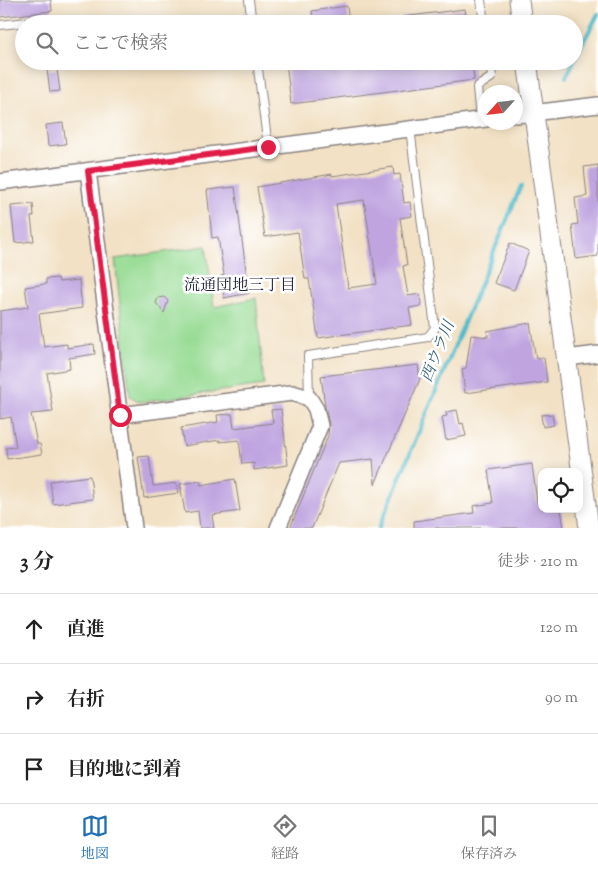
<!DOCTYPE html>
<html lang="ja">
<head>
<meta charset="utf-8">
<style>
	body { margin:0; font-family:"Sorts Mill Goudy","Noto Serif JP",serif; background:#f2f2f2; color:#222 }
	.controls { position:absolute; right:15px; bottom:15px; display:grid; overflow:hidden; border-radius:10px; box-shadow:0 2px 12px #0003 }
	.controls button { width:45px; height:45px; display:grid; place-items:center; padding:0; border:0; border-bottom:1px solid #e0e0e0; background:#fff; color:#222; font:25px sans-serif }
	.compass { position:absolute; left:478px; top:85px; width:45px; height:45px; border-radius:50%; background:#fff; box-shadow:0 2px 12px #0003; rotate:243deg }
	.stop { position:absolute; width:15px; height:15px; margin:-11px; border:4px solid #e11d48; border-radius:50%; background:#fff }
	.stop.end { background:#e11d48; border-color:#fff; box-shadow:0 1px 5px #0008 }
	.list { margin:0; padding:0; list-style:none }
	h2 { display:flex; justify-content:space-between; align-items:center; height:65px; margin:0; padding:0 20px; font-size:21px }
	h2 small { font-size:16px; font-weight:400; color:#767676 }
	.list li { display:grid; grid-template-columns:32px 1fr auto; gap:15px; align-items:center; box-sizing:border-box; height:70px; padding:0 20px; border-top:1px solid #e0e0e0 }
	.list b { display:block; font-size:19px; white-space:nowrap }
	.list em { font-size:16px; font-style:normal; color:#767676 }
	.icon { flex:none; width:28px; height:28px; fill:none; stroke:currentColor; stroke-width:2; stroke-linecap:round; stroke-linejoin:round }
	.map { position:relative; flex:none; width:598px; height:528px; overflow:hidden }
	.search { position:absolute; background:#fff; box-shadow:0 2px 12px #0003; left:15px; right:15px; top:15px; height:55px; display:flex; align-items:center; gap:12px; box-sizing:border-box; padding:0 18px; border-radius:28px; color:#767676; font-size:19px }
	.sheet { height:275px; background:#fff }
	nav { display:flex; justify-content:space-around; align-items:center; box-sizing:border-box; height:70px; border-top:1px solid #e0e0e0; background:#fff; font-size:14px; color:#767676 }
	nav a { display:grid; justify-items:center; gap:2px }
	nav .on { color:#1f6fb2 }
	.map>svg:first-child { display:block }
	.green { fill:#98dc94; stroke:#5d7f68 }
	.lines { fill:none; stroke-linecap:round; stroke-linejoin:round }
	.stream { stroke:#50bbcc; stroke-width:4 }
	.building { fill:#bfa4e0; fill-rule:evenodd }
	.service-casing { stroke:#8a8280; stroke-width:10 }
	.minor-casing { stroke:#8a8280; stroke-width:18 }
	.tertiary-casing { stroke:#8a8280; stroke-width:21 }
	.service { stroke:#fff; stroke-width:8 }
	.minor { stroke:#fff; stroke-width:15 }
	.tertiary { stroke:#fff; stroke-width:19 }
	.route { stroke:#e11d48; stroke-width:6 }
	.labels { text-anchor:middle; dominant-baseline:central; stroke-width:5; stroke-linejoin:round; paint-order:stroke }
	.neighbourhood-label { font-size:16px; fill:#22223b; stroke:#fff }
	.water-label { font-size:16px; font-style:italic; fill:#345f75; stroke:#fff }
</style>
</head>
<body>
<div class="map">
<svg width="598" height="528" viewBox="0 0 598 528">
	<rect width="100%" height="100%" fill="#fff"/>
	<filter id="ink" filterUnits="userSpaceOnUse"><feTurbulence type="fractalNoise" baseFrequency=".02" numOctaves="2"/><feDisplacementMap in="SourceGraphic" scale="10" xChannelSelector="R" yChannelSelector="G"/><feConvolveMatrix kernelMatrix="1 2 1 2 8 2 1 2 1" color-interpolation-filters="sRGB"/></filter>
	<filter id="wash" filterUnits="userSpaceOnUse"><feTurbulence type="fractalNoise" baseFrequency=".0096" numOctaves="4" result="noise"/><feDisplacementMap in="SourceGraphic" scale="20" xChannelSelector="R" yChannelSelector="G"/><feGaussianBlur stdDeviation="1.12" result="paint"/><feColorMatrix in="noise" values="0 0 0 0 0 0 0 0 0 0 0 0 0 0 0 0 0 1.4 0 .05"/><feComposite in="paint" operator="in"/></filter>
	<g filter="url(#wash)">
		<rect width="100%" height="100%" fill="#f2e1c4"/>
		<path class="green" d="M 206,246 L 214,307 L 256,298 L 264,385 L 140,402 L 130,396 L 115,259 Z"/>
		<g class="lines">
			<path class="stream" d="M 574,60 L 598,14
				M 566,77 L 574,61
				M 379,528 L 521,186"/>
		</g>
		<g id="blocks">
			<path class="building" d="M 0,0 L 51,0 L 52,11 L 0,17 Z
				M 347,6 L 349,24 L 313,24 L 312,11 Z
				M 465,9 L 467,24 L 403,24 L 402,17 Z
				M 286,61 L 472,61 L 474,80 L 291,104 Z
				M 57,69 L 60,91 L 50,92 L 47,70 Z
				M 63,123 L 66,144 L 48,146 L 46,125 Z
				M 598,165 L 598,256 L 576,259 L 572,225 L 578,224 L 575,198 L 587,196 L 584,167 Z
				M 393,167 L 394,175 L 400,174 L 404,203 L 410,202 L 412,216 L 400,218 L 407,265 L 403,266 L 408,296 L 420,294 L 421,306 L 409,308 L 412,325 L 318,338 L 309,279 L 305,279 L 298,232 L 265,237 L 257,187 L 332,174 L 332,176 ZM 364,200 L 377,284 L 348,288 L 336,204 Z
				M 235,187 L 249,293 L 224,298 L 221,276 L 224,275 L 218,237 L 212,238 L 207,190 Z
				M 33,204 L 34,216 L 31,217 L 34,241 L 15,243 L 11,206 Z
				M 510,243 L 529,251 L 514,290 L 494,283 Z
				M 58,278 L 59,282 L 79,280 L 82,308 L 39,314 L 44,347 L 67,344 L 67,348 L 94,344 L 95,354 L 69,358 L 70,369 L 47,373 L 53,412 L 31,414 L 37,444 L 40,444 L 42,454 L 7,459 L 6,448 L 16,447 L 11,417 L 0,419 L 0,311 L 28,307 L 25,287 L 46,284 L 46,279 Z
				M 164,297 L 168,301 L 164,313 L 156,303 L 158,298 Z
				M 530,323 L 536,359 L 544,358 L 547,382 L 465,393 L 462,369 L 466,368 L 471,335 L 488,337 L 487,331 Z
				M 418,365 L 420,379 L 375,484 L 373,459 L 339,463 L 312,528 L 290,528 L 328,436 L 329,424 L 325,406 L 321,376 Z
				M 281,409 L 288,465 L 254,470 L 254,463 L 242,464 L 239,440 L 220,442 L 220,440 L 184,446 L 181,428 L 218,422 L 217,415 L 232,414 L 234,428 L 273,423 L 271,410 Z
				M 457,410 L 460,424 L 463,423 L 466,436 L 446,440 L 442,417 L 447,416 L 446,412 Z
				M 552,414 L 554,425 L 543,427 L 541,415 Z
				M 149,456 L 153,486 L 176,483 L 178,493 L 144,498 L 138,457 Z
				M 532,464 L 537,502 L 542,502 L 542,509 L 561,509 L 564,528 L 414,528 L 414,521 L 474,513 L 473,506 L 493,503 L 488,470 Z
				M 90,476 L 93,499 L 53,504 L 50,481 Z
				M 235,479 L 240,511 L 212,515 L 214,528 L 200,528 L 198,511 L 185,513 L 180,484 L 200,481 L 201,485 Z"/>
		</g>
	</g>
	<g filter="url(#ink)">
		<use href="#blocks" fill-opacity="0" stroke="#8a8280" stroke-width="1"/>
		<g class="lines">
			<g class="service-casing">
				<path id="service" d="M 249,0 L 252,24
					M 481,0 L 484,24
					M 0,25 L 46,20
					M 257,61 L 268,147
					M 480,119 L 477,87 L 492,77 L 490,61
					M 309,398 L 308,356 L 428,337 L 435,328 L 410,128"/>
			</g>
			<g class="minor-casing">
				<path id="minor" d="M 516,115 L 598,105
					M 88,171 L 134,528
					M 0,182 L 486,119
					M 567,358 L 598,354
					M 120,415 L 292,393 L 309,398 L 316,409 L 320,426 L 278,528"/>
			</g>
			<g class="tertiary-casing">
				<path id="tertiary" d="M 519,0 L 522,24
					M 527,61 L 589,528"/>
			</g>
			<use href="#service" class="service"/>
			<use href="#minor" class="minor"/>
			<use href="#tertiary" class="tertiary"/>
		</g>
	</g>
	<g class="lines" filter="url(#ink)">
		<path class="route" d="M 120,415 L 88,171 L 268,147"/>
	</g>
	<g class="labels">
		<g class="neighbourhood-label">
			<text x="240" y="286">流通団地三丁目</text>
		</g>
		<g class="water-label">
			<text transform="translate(439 352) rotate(-68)">西ウラ川</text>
		</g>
	</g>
</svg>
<div class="controls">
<button><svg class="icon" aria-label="locate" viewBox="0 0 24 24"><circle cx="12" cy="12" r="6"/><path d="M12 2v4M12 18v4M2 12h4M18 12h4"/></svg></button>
</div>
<svg class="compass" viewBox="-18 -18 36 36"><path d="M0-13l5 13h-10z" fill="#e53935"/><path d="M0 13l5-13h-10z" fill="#767676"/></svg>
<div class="stop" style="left:120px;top:415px"></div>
<div class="stop end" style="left:268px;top:147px"></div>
<div class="search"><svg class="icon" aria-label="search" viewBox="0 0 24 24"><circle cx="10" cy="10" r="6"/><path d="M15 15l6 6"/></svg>ここで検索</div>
</div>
<section class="sheet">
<h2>3 分<small>徒歩 · 210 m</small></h2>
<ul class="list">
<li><svg class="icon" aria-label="ahead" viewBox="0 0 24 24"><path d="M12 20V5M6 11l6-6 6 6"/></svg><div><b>直進</b></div><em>120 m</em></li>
<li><svg class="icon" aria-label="right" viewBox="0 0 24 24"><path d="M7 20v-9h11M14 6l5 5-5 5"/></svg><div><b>右折</b></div><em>90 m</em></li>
<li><svg class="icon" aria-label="arrive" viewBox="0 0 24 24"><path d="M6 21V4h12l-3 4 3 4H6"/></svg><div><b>目的地に到着</b></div></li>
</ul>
</section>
<nav>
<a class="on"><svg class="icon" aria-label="map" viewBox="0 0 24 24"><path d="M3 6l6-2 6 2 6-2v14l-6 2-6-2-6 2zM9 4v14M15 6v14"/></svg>地図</a>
<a><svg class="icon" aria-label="directions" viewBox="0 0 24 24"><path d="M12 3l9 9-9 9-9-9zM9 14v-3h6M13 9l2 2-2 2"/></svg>経路</a>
<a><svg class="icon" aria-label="saved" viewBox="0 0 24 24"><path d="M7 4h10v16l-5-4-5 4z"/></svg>保存済み</a>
</nav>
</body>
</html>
